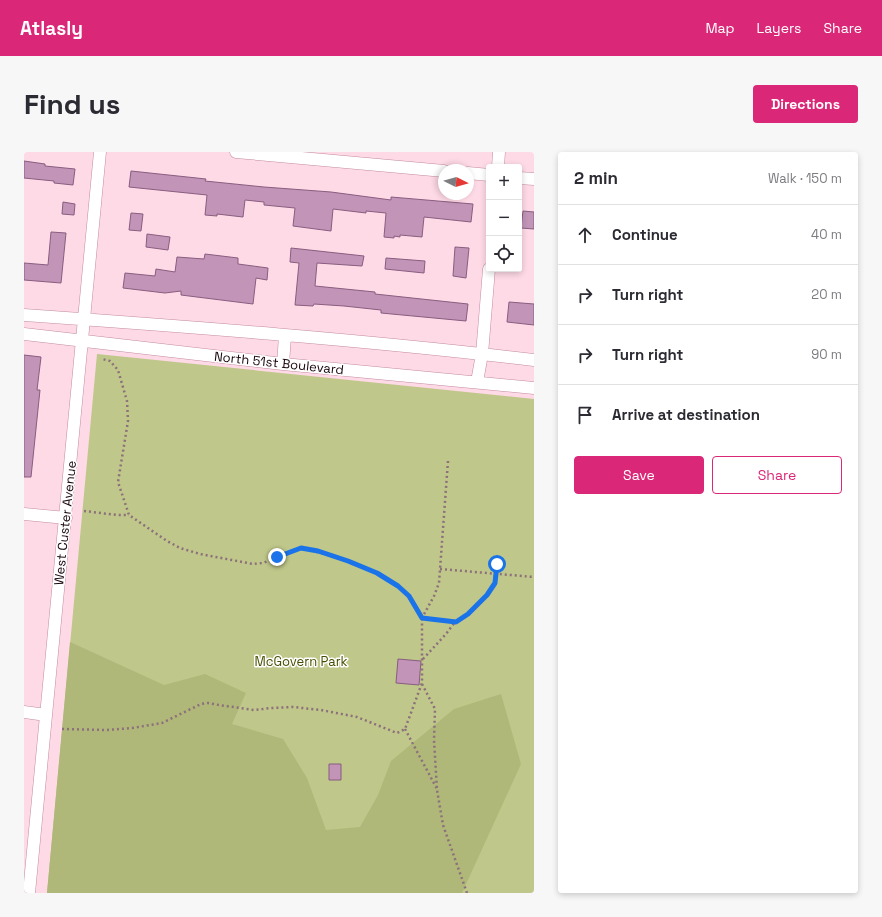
<!DOCTYPE html>
<html lang="en">
<head>
<meta charset="utf-8">
<style>
	body { margin:0; font-family:"Space Grotesk",sans-serif; background:#f7f7f7; color:#2b2b33 }
	.controls { position:absolute; right:12px; top:12px; display:grid; overflow:hidden; border-radius:4px; box-shadow:0 2px 6px #0003 }
	.controls button { width:36px; height:36px; display:grid; place-items:center; padding:0; border:0; border-bottom:1px solid #e1e1e2; background:#fff; color:#2b2b33; font:20px sans-serif }
	.compass { position:absolute; left:414px; top:12px; width:36px; height:36px; border-radius:50%; background:#fff; box-shadow:0 2px 6px #0003; rotate:95deg }
	.stop { position:absolute; width:12px; height:12px; margin:-9px; border:3px solid #1a73e8; border-radius:50%; background:#fff }
	.stop.end { background:#1a73e8; border-color:#fff; box-shadow:0 1px 4px #0008 }
	.list { margin:0; padding:0; list-style:none }
	h2 { display:flex; justify-content:space-between; align-items:center; height:52px; margin:0; padding:0 16px; font-size:17px }
	h2 small { font-size:13px; font-weight:400; color:#7c7c81 }
	.list li { display:grid; grid-template-columns:26px 1fr auto; gap:12px; align-items:center; box-sizing:border-box; height:60px; padding:0 16px; border-top:1px solid #e1e1e2 }
	.list b { display:block; font-size:15px; white-space:nowrap }
	.list em { font-size:13px; font-style:normal; color:#7c7c81 }
	.actions { display:flex; gap:8px; padding:12px 16px }
	.actions a { flex:1; padding:9px 0; border:1px solid #db2777; border-radius:4px; text-align:center; font-size:14px; color:#db2777 }
	.actions .main { background:#db2777; color:#fff }
	.icon { flex:none; width:22px; height:22px; fill:none; stroke:currentColor; stroke-width:2; stroke-linecap:round; stroke-linejoin:round }
	.map { position:relative; flex:none; width:510px; height:741px; overflow:hidden; border-radius:4px }
	header { display:flex; align-items:center; gap:24px; box-sizing:border-box; height:56px; padding:0 20px; background:#db2777; color:#fff }
	header strong { font-size:19px }
	nav { display:flex; gap:22px; margin-inline-start:auto; font-size:14px }
	.intro { display:flex; align-items:center; justify-content:space-between; box-sizing:border-box; height:96px; padding:0 24px }
	h1 { margin:0; font-size:28px }
	.button { padding:10px 18px; border-radius:4px; background:#db2777; color:#fff; font-size:14px; font-weight:700 }
	main { display:flex; gap:24px; padding:0 24px }
	aside { flex:1; background:#fff; border-radius:4px; box-shadow:0 2px 6px #0003 }
	.map>svg:first-child { display:block }
	.green { fill:#bfc78a }
	.forest { fill:#afb779 }
	.building { fill:#c294b8; stroke:#885d7f }
	.lines { fill:none; stroke-linecap:round; stroke-linejoin:round }
	.minor-casing { stroke:#c38ca1; stroke-width:13 }
	.path { stroke:#8c707b; stroke-width:2.5; stroke-dasharray:2 3; stroke-linecap:butt }
	.minor { stroke:#fff; stroke-width:12 }
	.route { stroke:#1a73e8; stroke-width:5 }
	.labels { text-anchor:middle; dominant-baseline:central; stroke-width:3; stroke-linejoin:round; paint-order:stroke }
	.street-label { font-size:13px; fill:#19060e; stroke:#fff }
	.park-label { font-size:13px; fill:#484e01; stroke:#fff }
</style>
</head>
<body>
<header>
<strong>Atlasly</strong>
<nav><a>Map</a><a>Layers</a><a>Share</a></nav>
</header>
<div class="intro"><h1>Find us</h1><a class="button">Directions</a></div>
<main>
<div class="map">
<svg width="510" height="741" viewBox="0 0 510 741">
	<rect width="100%" height="100%" fill="#fed9e6"/>
	<path class="green" d="M 73,202 L 510,247 L 510,741 L 23,741 Z"/>
	<path class="forest" d="M 46,490 L 140,533 L 181,522 L 222,541 L 208,572 L 259,587 L 283,626 L 302,678 L 336,675 L 354,643 L 367,609 L 430,557 L 477,542 L 497,612 L 438,741 L 23,741 Z"/>
	<path class="building" d="M 0,9 L 21,12 L 21,14 L 51,17 L 49,33 L 30,31 L 30,29 L 0,26 Z
		M 107,19 L 182,27 L 181,29 L 240,35 L 307,40 L 367,48 L 367,45 L 449,52 L 447,70 L 400,65 L 398,85 L 376,83 L 376,85 L 370,84 L 370,86 L 360,85 L 362,61 L 342,59 L 342,61 L 309,57 L 307,79 L 269,74 L 271,56 L 240,53 L 240,50 L 221,48 L 219,65 L 193,62 L 193,64 L 181,63 L 183,43 L 105,35 Z
		M 39,50 L 51,52 L 50,63 L 38,62 Z
		M 499,59 L 510,60 L 510,77 L 497,76 Z
		M 107,61 L 119,62 L 117,79 L 105,78 Z
		M 27,80 L 42,81 L 37,131 L 0,128 L 0,111 L 24,113 Z
		M 123,82 L 146,85 L 144,98 L 122,95 Z
		M 431,95 L 445,96 L 442,126 L 429,124 Z
		M 267,96 L 340,104 L 338,114 L 293,111 L 291,134 L 351,140 L 351,142 L 444,152 L 442,169 L 357,161 L 357,158 L 320,154 L 290,152 L 289,154 L 271,153 L 275,111 L 266,110 Z
		M 181,102 L 214,106 L 214,112 L 244,116 L 243,128 L 232,126 L 229,152 L 157,143 L 157,139 L 141,141 L 99,136 L 101,121 L 131,124 L 132,117 L 151,120 L 153,105 L 180,107 Z
		M 362,106 L 401,109 L 400,121 L 361,117 Z
		M 485,150 L 510,152 L 510,173 L 483,170 Z
		M 0,203 L 17,205 L 13,238 L 16,238 L 7,325 L 0,325 Z
		M 374,507 L 397,509 L 395,533 L 372,531 Z
		M 305,612 L 317,612 L 317,628 L 305,628 Z"/>
	<g class="lines">
		<g class="minor-casing">
			<path id="minor" d="M 212,0 L 420,19
				M 474,15 L 475,0
				M 444,21 L 465,23
				M 495,26 L 510,27
				M 0,163 C 170,175 341,188 510,208
				M 0,182 L 259,212 L 510,236
				M 259,212 L 261,184
				M 453,230 L 458,202 L 465,117
				M 0,362 L 42,366
				M 0,560 L 22,563
				M 5,741 L 76,0"/>
		</g>
		<path class="path" d="M 424,309 L 415,431 L 410,444 L 398,466 L 432,470 L 444,463 L 463,443 L 471,431 L 473,412
			M 60,359 L 93,363 L 105,363
			M 416,417 L 510,425
			M 399,507 L 422,482 L 431,470
			M 398,532 L 411,557 L 410,588 L 413,638 L 419,673 L 443,741
			M 38,577 L 83,578 L 108,576 L 138,571 L 177,552 L 184,551 L 195,553 L 230,558 L 247,556 L 269,555 L 297,558 L 333,565 L 373,581 L 381,577 L 398,531 L 398,466 L 385,444 L 374,434 L 353,421 L 324,409 L 283,397 L 277,396 L 267,399 L 239,411 L 229,412 L 176,402 L 156,396 L 143,389 L 105,363 L 94,330 L 104,269 L 103,249 L 94,218 L 86,209 L 78,207
			M 381,577 L 413,637"/>
		<use href="#minor" class="minor"/>
	</g>
	<g class="lines">
		<path class="route" d="M 253,405 L 277,396 L 294,399 L 324,409 L 353,421 L 374,434 L 385,444 L 398,466 L 432,470 L 444,462 L 463,443 L 471,431 L 473,412"/>
	</g>
	<g class="labels">
		<g class="street-label">
			<text transform="translate(255 211) rotate(6)">North 51st Boulevard</text>
			<text transform="translate(41 371) rotate(-84)">West Custer Avenue</text>
		</g>
		<g class="park-label">
			<text x="277" y="509">McGovern Park</text>
		</g>
	</g>
</svg>
<div class="controls">
<button>+</button>
<button>−</button>
<button><svg class="icon" aria-label="locate" viewBox="0 0 24 24"><circle cx="12" cy="12" r="6"/><path d="M12 2v4M12 18v4M2 12h4M18 12h4"/></svg></button>
</div>
<svg class="compass" viewBox="-18 -18 36 36"><path d="M0-13l5 13h-10z" fill="#e53935"/><path d="M0 13l5-13h-10z" fill="#7c7c81"/></svg>
<div class="stop" style="left:473px;top:412px"></div>
<div class="stop end" style="left:253px;top:405px"></div>
</div>
<aside>
<h2>2 min<small>Walk · 150 m</small></h2>
<ul class="list">
<li><svg class="icon" aria-label="ahead" viewBox="0 0 24 24"><path d="M12 20V5M6 11l6-6 6 6"/></svg><div><b>Continue</b></div><em>40 m</em></li>
<li><svg class="icon" aria-label="right" viewBox="0 0 24 24"><path d="M7 20v-9h11M14 6l5 5-5 5"/></svg><div><b>Turn right</b></div><em>20 m</em></li>
<li><svg class="icon" aria-label="right" viewBox="0 0 24 24"><path d="M7 20v-9h11M14 6l5 5-5 5"/></svg><div><b>Turn right</b></div><em>90 m</em></li>
<li><svg class="icon" aria-label="arrive" viewBox="0 0 24 24"><path d="M6 21V4h12l-3 4 3 4H6"/></svg><div><b>Arrive at destination</b></div></li>
</ul>
<div class="actions"><a class="main">Save</a><a>Share</a></div>
</aside>
</main>
</body>
</html>
